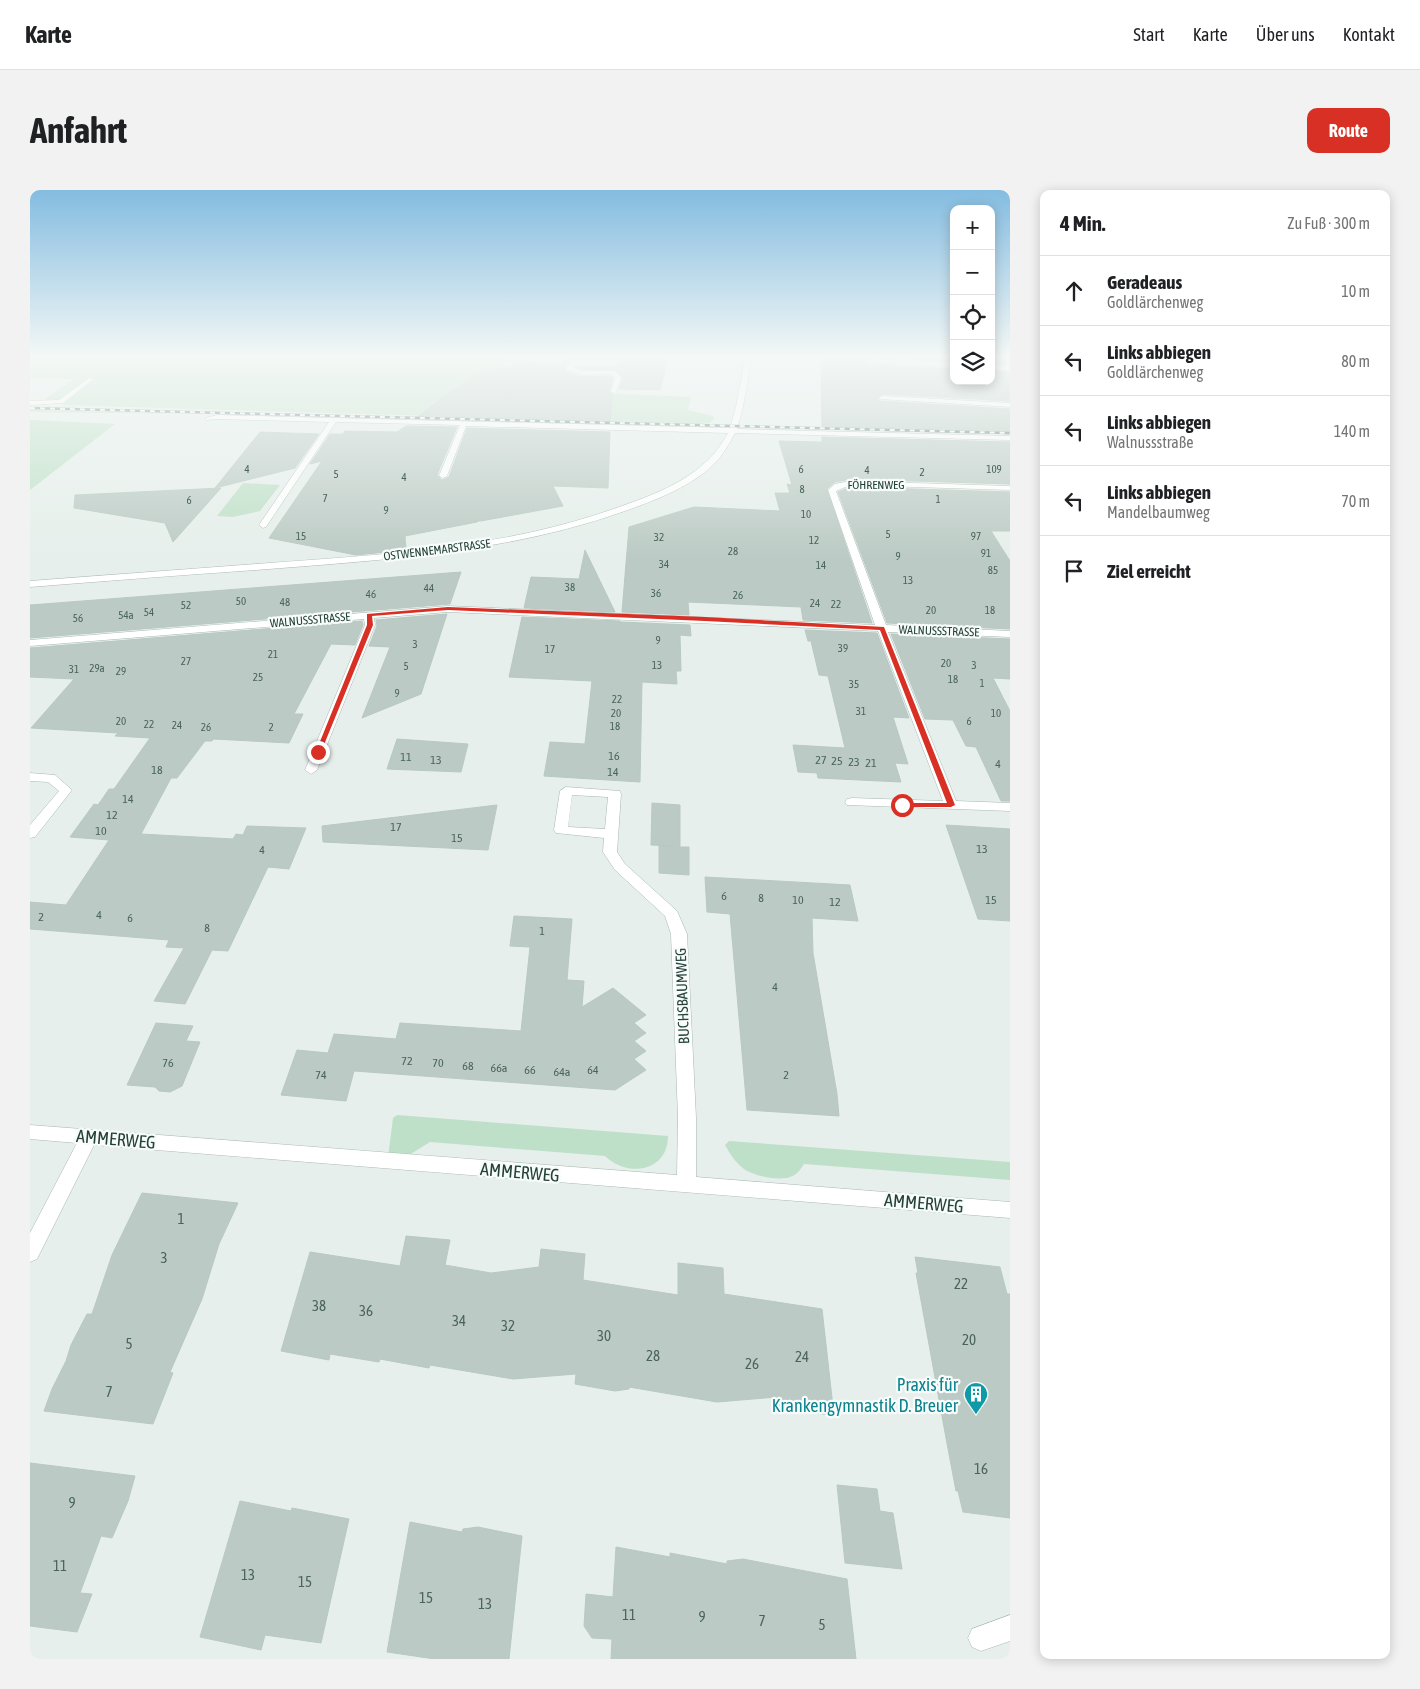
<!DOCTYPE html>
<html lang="de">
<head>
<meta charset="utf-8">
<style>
	body { margin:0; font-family:"Asap Condensed",sans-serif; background:#f2f2f2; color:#202124 }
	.controls { position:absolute; right:15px; top:15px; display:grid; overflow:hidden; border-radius:10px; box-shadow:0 2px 12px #0003 }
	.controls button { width:45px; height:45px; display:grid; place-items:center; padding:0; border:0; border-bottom:1px solid #e0e0e0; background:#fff; color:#202124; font:25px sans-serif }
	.stop { position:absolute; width:15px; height:15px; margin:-11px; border:4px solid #d93025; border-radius:50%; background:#fff }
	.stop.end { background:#d93025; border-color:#fff; box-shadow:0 1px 5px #0008 }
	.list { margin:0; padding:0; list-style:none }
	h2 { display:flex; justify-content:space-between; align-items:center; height:65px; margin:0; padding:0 20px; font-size:21px }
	h2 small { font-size:16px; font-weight:400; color:#757577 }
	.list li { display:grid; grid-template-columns:32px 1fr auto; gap:15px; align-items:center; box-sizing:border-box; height:70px; padding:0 20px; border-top:1px solid #e0e0e0 }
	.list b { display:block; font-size:19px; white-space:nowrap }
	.list p { margin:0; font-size:16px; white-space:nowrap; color:#757577 }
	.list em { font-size:16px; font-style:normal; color:#757577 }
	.icon { flex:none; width:28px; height:28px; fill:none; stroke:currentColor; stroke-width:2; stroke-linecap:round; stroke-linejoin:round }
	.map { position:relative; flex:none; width:980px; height:1469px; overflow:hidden; border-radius:10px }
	header { display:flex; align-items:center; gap:30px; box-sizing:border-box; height:70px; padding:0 25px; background:#fff; border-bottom:1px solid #e0e0e0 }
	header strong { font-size:24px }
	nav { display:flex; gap:28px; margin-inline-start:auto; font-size:18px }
	.intro { display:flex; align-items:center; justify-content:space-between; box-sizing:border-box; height:120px; padding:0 30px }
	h1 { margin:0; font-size:35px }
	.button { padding:12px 22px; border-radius:10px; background:#d93025; color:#fff; font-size:18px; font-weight:700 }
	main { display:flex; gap:30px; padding:0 30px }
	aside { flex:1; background:#fff; border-radius:10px; box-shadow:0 2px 12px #0003 }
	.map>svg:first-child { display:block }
	.green { fill:#bfe0c8 }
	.building { fill:#bbcac4; stroke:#b8c9c2 }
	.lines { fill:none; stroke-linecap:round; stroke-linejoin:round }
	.minor-casing { stroke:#a8b8b2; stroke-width:1 }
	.minor { fill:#fff; fill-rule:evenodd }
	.rail-casing { stroke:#5f7d75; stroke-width:2.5 }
	.rail { stroke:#f7fbf9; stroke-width:2; stroke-dasharray:5; stroke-linecap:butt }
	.route { fill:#d93025 }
	.labels { text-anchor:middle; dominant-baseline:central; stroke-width:4.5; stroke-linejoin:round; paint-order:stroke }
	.far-number-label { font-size:11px; fill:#4a645c }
	.far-street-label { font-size:12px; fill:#24423a; stroke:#f7fbf9 }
	.number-label { font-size:12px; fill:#4a645c }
	.street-label { font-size:15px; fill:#24423a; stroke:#f7fbf9 }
	.near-number-label { font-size:15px; fill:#4a645c }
	.near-street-label { font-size:18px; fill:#24423a; stroke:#f7fbf9 }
	.near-culture-label { font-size:18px; fill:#0d838f; stroke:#f7fbf9; text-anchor:end }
</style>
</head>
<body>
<header>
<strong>Karte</strong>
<nav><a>Start</a><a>Karte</a><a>Über uns</a><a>Kontakt</a></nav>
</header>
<div class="intro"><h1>Anfahrt</h1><a class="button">Route</a></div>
<main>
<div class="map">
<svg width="980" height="1469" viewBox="0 0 980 1469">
	<rect width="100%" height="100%" fill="#e6efeb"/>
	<path class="green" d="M 0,165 L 482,165 L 468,180 L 458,198 L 661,207 L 658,220 L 683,226 L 684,229 L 680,233 L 672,234 L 32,215 L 35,213 L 12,211 L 44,189 L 0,188 Z
		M 0,220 L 179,224 L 0,222 Z
		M 0,230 L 85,234 L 0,300 Z
		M 213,293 L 250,295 L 230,321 L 203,327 L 187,326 Z
		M 367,925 L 638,946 C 638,982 597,988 575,966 L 400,952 L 376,967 L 358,967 L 363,928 Z
		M 699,951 L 980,972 L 980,990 L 774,974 C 770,980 767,985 760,987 C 750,991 723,986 714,979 C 706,973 700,964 695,955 Z"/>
	<path class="building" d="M 537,165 L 636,166 L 635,169 L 638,169 L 630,200 L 589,199 L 593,188 L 586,180 L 553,179 L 547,177 L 586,176 L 590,172 L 588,169 L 543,169 L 535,176 L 535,181 L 552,187 L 580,186 L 583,188 L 579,202 L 582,204 L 580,233 L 386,228 L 446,183 L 481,176 L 484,172 L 532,174 Z
		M 791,165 L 924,165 L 924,171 L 839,167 L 835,172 L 837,174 L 924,179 L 924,191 L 961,191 L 961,181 L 980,182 L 980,211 L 852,204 L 847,208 L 850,211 L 980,219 L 980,244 L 792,239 Z
		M 961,166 L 980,167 L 980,174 L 961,173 Z
		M 376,236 L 427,237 L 407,285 L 412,290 L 419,287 L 437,238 L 580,242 L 578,298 L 523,296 L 533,316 L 451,331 L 448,331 L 447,332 L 375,346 L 376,360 L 326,365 L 239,348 L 292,271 L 280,274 L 300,244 L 313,244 L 315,241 L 367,242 Z
		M 230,242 L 289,244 L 265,278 L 185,298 Z
		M 792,247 L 980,252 L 980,294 L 820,289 L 805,292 L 797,299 L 842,433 L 773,430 L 771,417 L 658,412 L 659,425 L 592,422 L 599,337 L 664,317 L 750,321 L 745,303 L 760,303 L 757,294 L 762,295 L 749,251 L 792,252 Z
		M 820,297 L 980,302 L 980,341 L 961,341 L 980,371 L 980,439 L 857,433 L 808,302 Z
		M 191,298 L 143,352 L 135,333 L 44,318 L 45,305 Z
		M 555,360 L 585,422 L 494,418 L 501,387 L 549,389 Z
		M 431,382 L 420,414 L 0,448 L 0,415 Z
		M 417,424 L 391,504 L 332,528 L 360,457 L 339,456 L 347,436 L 346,430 Z
		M 492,427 L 590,431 L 591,434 L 591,432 L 660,435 L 661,446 L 650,445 L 651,481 L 646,481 L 647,494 L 612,492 L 610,592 L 514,586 L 520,552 L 555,554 L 562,491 L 479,487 Z
		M 332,431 L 333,435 L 325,455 L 301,454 L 264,524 L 273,524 L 259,553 L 183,549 L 182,551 L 175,551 L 147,588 L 141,588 L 111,644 L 203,649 L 206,644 L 213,645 L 217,636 L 276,638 L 259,679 L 238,677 L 198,761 L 182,760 L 155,814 L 124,811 L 154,758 L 136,757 L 139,750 L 0,739 L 0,712 L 36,715 L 79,650 L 40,647 L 64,614 L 68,615 L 79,599 L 84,599 L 120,548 L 85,546 L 88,543 L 1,538 L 44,489 L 0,487 L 0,458 Z
		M 775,440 L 847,443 L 879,528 L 863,527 L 878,574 L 865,573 L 871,592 L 788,588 L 787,583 L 768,582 L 763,555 L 815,558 L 798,486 L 789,485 L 781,451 L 778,451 Z
		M 861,444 L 980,449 L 980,489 L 963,488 L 980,521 L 980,611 L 971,611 L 946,557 L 936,556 L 923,530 L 895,529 Z
		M 367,549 L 438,554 L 431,582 L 357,579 Z
		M 622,613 L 650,615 L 650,657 L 659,657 L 659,685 L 629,683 L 629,656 L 644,656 L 621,655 Z
		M 467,615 L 458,660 L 293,652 L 292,636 Z
		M 916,635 L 980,639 L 980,731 L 948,729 Z
		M 675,687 L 820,695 L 828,731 L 782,728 L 783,763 L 807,904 L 809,926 L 717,920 L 700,724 L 677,722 Z
		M 484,726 L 542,729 L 537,790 L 554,791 L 552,817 L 583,798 L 616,825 L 604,833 L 616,843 L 604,851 L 616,861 L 604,869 L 616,880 L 585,900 L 324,881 L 316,911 L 251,905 L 267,860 L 298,863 L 304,844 L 366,849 L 370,833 L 491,841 L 500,757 L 480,756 Z
		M 126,833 L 163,836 L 156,851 L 170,852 L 152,896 L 140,902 L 129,901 L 125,897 L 97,895 Z
		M 112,1003 L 208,1013 L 189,1054 L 172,1109 L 140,1182 L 143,1183 L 123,1234 L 14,1221 L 22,1199 L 36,1171 L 41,1155 L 57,1124 L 62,1124 L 82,1065 Z
		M 376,1046 L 420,1050 L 415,1075 L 461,1083 L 509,1077 L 511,1059 L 555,1064 L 553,1090 L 648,1105 L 648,1073 L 693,1078 L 694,1104 L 792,1119 L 804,1226 L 747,1216 L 747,1207 L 687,1212 L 599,1197 L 599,1199 L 585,1201 L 545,1194 L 546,1184 L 483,1189 L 400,1175 L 399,1178 L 350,1169 L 349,1172 L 300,1164 L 299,1170 L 251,1161 L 280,1062 L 370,1076 Z
		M 885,1067 L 970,1077 L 977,1104 L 980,1104 L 980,1328 L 933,1322 L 928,1301 L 926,1301 L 916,1248 L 886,1083 L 888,1083 Z
		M 0,1273 L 105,1286 L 98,1311 L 82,1348 L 71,1346 L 50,1403 L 62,1404 L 47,1442 L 0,1436 Z
		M 807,1295 L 847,1299 L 850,1321 L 863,1323 L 872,1379 L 815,1373 Z
		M 210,1311 L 261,1321 L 262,1318 L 319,1329 L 291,1453 L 235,1445 L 231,1460 L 170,1447 Z
		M 380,1332 L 432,1342 L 433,1339 L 448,1337 L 492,1346 L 479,1469 L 405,1469 L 357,1462 Z
		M 586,1357 L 640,1367 L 640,1363 L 697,1374 L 697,1371 L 713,1369 L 817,1389 L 826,1469 L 581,1469 L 582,1449 L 562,1448 L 554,1436 L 556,1404 L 583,1407 Z"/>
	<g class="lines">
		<g class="minor-casing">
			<path id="minor" d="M 716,165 L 722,165 L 713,217 L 707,239 L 980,246 L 980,250 L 705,243 C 699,254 693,265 684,274 C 660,297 628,309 598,320 C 478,363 352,370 226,380 C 151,385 75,391 0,397 L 0,391 C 75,385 150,380 226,374 C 348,365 473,359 589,317 C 632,302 676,285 698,243 L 436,236 L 417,286 L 413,288 L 409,286 L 430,235 L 306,232 L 236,337 L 233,338 L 229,335 L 299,232 L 187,229 L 176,230 L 176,228 L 187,225 L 700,238 L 706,217 Z
				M 839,169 L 924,173 L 924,177 L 837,172 Z
				M 543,171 L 588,171 L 586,174 L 545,175 L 542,177 L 553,181 L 585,181 L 591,187 L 586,203 L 581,202 L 585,187 L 581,184 L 553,185 L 536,179 L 536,177 Z
				M 961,175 L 980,176 L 980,180 L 961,179 Z
				M 59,188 L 64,189 L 33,213 L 0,215 L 0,211 L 29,210 Z
				M 852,206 L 980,213 L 980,217 L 850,209 L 849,208 Z
				M 820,291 L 980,296 L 980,300 L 820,295 L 806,301 L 856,435 L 980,441 L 980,447 L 858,442 L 926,611 L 980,613 L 980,621 L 817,615 L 815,612 L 817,609 L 822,608 L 913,611 L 848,441 L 418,422 L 344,428 L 345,435 L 287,580 L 281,584 L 275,580 L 335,435 L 334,429 L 0,456 L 0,450 L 418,416 L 845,435 L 798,300 L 805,294 Z
				M 0,583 L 25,585 L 42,600 L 5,647 L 0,648 L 0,635 L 29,601 L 18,592 L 0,591 Z
				M 536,597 L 590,601 L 591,604 L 587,662 L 595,674 L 647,721 L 657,744 L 666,928 L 666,987 L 980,1012 L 980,1028 L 64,955 L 7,1069 L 0,1072 L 0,1043 L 47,953 L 0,949 L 0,935 L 647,985 L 648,928 L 641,744 L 635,726 L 585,680 L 573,662 L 574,648 L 526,643 L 524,640 L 530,601 ZM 542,605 L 578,607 L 575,639 L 538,637 Z
				M 980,1425 L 980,1451 L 951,1461 L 942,1457 L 938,1448 L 942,1439 Z"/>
		</g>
		<use href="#minor" class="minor"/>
		<g class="rail-casing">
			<path id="rail" d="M 0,218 L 980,243"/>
		</g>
		<use href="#rail" class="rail"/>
	</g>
	<linearGradient id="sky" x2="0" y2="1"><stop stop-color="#84bce0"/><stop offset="0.45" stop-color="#f4f8f6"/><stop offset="1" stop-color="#f4f8f6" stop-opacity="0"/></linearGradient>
	<rect width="980" height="370" fill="url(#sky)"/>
	<path class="route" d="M 418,417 L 675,427 L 854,437 L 925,615 L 921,617 L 872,617 L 869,615 L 872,613 L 917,613 L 850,440 L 675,431 L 418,420 L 342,426 L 343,435 L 291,562 L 285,564 L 337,435 L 337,424 Z"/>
	<defs>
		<g id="building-pin" transform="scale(1.25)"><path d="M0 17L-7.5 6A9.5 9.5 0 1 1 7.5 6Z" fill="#0f9aa8" stroke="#f7fbf9"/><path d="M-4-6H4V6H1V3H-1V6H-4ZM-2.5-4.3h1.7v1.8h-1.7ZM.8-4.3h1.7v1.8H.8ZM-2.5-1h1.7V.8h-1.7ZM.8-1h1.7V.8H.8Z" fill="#fff"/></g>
	</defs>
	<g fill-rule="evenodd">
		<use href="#building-pin" x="946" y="1204"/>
	</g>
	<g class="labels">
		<g class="far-number-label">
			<text x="217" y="279">4</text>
			<text x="771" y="279">6</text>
			<text x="964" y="279">109</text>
			<text x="837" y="280">4</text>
			<text x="892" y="282">2</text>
			<text x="306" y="284">5</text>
			<text x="374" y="287">4</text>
			<text x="772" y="299">8</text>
			<text x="295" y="308">7</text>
			<text x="908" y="309">1</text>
			<text x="159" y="310">6</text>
			<text x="356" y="320">9</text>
			<text x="776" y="324">10</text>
			<text x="858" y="344">5</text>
			<text x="271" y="346">15</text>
			<text x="946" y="346">97</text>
			<text x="629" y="347">32</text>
			<text x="784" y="350">12</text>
			<text x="703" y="361">28</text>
			<text x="956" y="363">91</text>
			<text x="868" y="366">9</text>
			<text x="634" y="374">34</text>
			<text x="791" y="375">14</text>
			<text x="963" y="380">85</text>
			<text x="878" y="390">13</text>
			<text x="540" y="397">38</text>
			<text x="399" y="398">44</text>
			<text x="626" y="403">36</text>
			<text x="341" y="404">46</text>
			<text x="708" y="405">26</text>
			<text x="211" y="411">50</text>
			<text x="255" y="412">48</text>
			<text x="785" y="413">24</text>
			<text x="806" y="414">22</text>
			<text x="156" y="415">52</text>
			<text x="901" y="420">20</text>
			<text x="960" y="420">18</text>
			<text x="119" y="422">54</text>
			<text x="96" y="425">54a</text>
			<text x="48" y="428">56</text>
			<text x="628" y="450">9</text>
			<text x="385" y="454">3</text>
			<text x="813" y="458">39</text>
			<text x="520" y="459">17</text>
			<text x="243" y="464">21</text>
			<text x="156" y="471">27</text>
			<text x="916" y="473">20</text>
			<text x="627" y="475">13</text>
			<text x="944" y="475">3</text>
			<text x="376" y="476">5</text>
			<text x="67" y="478">29a</text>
			<text x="44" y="479">31</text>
			<text x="91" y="481">29</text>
			<text x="228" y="487">25</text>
			<text x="923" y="489">18</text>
			<text x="952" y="493">1</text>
			<text x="824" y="494">35</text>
			<text x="367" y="503">9</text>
			<text x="587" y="509">22</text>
			<text x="831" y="521">31</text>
			<text x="586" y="523">20</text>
			<text x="966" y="523">10</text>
			<text x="91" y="531">20</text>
			<text x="939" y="531">6</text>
			<text x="119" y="534">22</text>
			<text x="147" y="535">24</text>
			<text x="585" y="536">18</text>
			<text x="176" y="537">26</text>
			<text x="241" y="537">2</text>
		</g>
		<g class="far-street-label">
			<text x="846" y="295">FÖHRENWEG</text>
			<text transform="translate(407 360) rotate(-7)">OSTWENNEMARSTRASSE</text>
			<text transform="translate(280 430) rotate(-5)">WALNUSSSTRASSE</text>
			<text transform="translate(909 441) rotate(2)">WALNUSSSTRASSE</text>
		</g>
		<g class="number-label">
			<text x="584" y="566">16</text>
			<text x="376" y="567">11</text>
			<text x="406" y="570">13</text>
			<text x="791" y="570">27</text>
			<text x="807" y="571">25</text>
			<text x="824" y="572">23</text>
			<text x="841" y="573">21</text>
			<text x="968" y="574">4</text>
			<text x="127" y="580">18</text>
			<text x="583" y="582">14</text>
			<text x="98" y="609">14</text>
			<text x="82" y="625">12</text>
			<text x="366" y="637">17</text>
			<text x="71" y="641">10</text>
			<text x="427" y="648">15</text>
			<text x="952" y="659">13</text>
			<text x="232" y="660">4</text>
			<text x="694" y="706">6</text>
			<text x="731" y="708">8</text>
			<text x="768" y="710">10</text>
			<text x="961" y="710">15</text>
			<text x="805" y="712">12</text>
			<text x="69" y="725">4</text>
			<text x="11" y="727">2</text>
			<text x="100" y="728">6</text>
			<text x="177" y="738">8</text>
			<text x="512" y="741">1</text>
			<text x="745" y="797">4</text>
			<text x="377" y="871">72</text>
			<text x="138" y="873">76</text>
			<text x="408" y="873">70</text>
			<text x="438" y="876">68</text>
			<text x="469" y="878">66a</text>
			<text x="500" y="880">66</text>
			<text x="563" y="880">64</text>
			<text x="532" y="882">64a</text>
			<text x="291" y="885">74</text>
			<text x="756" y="885">2</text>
		</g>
		<g class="street-label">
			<text transform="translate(652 806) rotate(-92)">BUCHSBAUMWEG</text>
		</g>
		<g class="near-number-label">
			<text x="151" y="1028">1</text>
			<text x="134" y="1067">3</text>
			<text x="931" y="1093">22</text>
			<text x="289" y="1115">38</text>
			<text x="336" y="1120">36</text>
			<text x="429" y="1130">34</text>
			<text x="478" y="1135">32</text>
			<text x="574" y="1145">30</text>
			<text x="939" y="1149">20</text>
			<text x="99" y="1153">5</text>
			<text x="623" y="1165">28</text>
			<text x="772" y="1166">24</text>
			<text x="722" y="1173">26</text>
			<text x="79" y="1201">7</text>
			<text x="951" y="1278">16</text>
			<text x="42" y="1312">9</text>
			<text x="30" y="1375">11</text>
			<text x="218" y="1384">13</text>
			<text x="275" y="1391">15</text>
			<text x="396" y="1407">15</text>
			<text x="455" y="1413">13</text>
			<text x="599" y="1424">11</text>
			<text x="672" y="1426">9</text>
			<text x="732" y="1430">7</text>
			<text x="792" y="1434">5</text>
		</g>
		<g class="near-street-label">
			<text transform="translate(86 949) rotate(5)">AMMERWEG</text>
			<text transform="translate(490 982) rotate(5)">AMMERWEG</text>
			<text transform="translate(894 1013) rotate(5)">AMMERWEG</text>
		</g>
		<g class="near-culture-label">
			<text x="928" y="1194">Praxis für<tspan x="928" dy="21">Krankengymnastik D. Breuer</tspan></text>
		</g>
	</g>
</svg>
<div class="controls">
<button>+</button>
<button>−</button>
<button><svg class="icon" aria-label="locate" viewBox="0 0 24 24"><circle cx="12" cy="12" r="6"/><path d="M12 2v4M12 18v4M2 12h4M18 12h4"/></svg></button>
<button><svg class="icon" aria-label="layers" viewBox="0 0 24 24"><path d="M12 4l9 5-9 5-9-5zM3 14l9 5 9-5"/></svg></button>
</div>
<div class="stop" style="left:872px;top:615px"></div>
<div class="stop end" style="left:288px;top:562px"></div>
</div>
<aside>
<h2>4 Min.<small>Zu Fuß · 300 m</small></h2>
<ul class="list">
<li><svg class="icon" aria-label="ahead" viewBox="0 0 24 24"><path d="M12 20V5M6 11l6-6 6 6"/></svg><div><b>Geradeaus</b><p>Goldlärchenweg</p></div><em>10 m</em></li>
<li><svg class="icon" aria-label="left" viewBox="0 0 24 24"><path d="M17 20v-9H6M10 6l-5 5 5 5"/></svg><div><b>Links abbiegen</b><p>Goldlärchenweg</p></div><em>80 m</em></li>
<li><svg class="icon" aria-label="left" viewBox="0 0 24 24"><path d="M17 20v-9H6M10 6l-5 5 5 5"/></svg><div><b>Links abbiegen</b><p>Walnussstraße</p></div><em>140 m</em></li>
<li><svg class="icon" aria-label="left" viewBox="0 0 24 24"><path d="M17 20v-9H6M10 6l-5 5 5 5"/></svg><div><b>Links abbiegen</b><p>Mandelbaumweg</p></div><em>70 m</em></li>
<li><svg class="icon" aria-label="arrive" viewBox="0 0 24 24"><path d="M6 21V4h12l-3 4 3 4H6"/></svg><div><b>Ziel erreicht</b></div></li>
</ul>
</aside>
</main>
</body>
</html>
